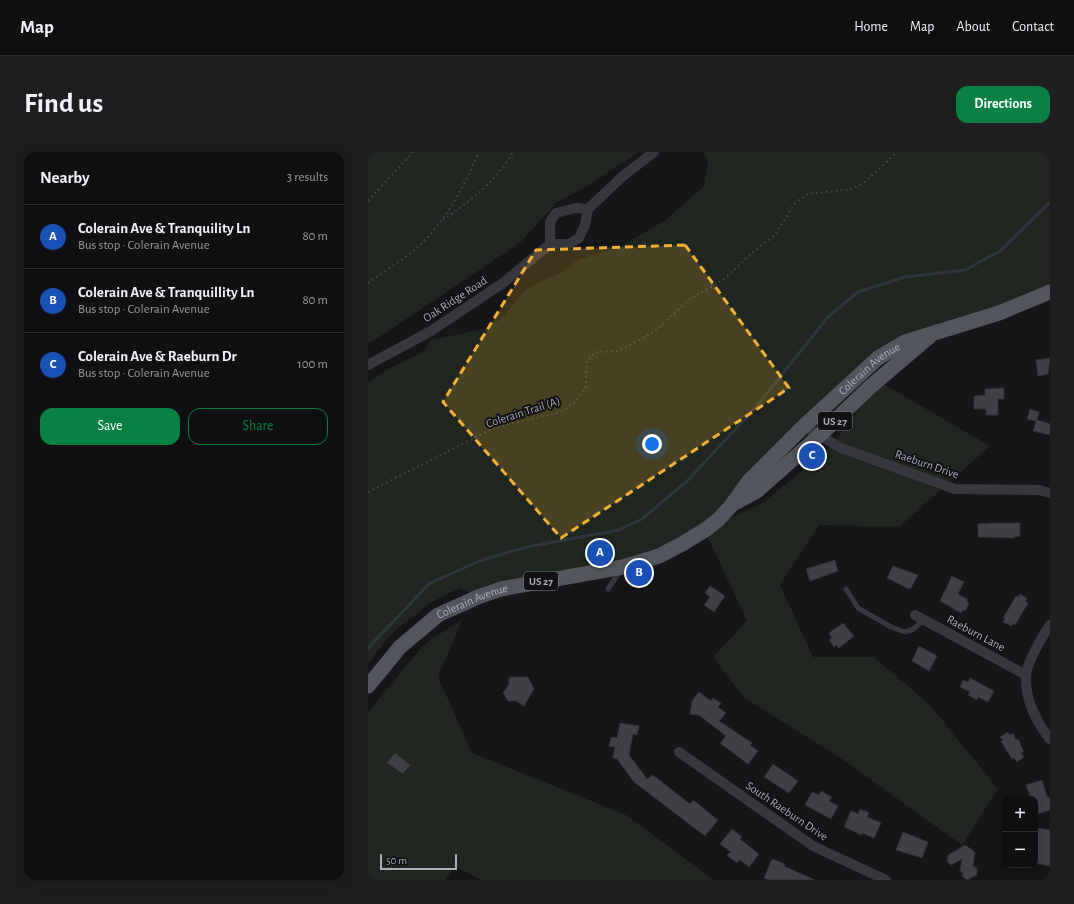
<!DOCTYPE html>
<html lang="en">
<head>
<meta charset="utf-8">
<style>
	body { margin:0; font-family:"Alegreya Sans",sans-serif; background:#1e1e20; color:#f1f3f6 }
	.controls { position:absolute; right:12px; bottom:12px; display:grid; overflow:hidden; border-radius:8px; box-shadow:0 2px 10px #0003 }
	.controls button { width:36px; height:36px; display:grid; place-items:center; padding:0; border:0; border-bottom:1px solid #303032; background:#101012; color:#f1f3f6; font:20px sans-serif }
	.scale { position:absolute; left:12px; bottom:10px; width:77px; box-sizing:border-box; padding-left:4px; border:2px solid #a8adb8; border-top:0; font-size:11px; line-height:14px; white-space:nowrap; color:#a8adb8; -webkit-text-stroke:3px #111113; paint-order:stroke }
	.you { position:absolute; left:284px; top:292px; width:14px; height:14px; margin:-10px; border:3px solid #fff; border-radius:50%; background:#1a73e8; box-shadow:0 0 0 6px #1a73e833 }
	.badge { display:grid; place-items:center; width:26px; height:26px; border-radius:50%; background:#0b8043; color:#fff; font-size:13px; font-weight:700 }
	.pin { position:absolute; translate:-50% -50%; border:2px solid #fff; box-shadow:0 1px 4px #0006 }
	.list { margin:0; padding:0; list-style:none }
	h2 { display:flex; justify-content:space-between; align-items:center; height:52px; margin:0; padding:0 16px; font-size:17px }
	h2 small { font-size:13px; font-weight:400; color:#9c9d9f }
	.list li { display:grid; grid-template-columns:26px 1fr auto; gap:12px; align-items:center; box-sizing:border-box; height:64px; padding:0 16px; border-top:1px solid #303032 }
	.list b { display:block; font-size:15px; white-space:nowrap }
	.list p { margin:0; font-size:13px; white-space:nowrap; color:#9c9d9f }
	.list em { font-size:13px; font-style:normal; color:#9c9d9f }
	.actions { display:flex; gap:8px; padding:12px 16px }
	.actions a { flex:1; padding:9px 0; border:1px solid #0b8043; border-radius:12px; text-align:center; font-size:14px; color:#0b8043 }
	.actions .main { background:#0b8043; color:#fff }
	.map { position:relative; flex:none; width:682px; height:728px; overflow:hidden; border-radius:12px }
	header { display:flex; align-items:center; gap:24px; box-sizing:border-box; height:56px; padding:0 20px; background:#101012; border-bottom:1px solid #303032 }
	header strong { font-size:19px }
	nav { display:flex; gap:22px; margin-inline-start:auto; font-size:14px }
	.intro { display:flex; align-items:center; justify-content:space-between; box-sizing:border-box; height:96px; padding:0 24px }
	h1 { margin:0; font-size:28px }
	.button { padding:10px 18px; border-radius:12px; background:#0b8043; color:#fff; font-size:14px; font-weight:700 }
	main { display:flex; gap:24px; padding:0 24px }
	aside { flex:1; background:#101012; border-radius:12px; box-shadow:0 2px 10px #0003 }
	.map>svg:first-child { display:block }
	.green { fill:#1e261f }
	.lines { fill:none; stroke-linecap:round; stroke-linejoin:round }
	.stream { stroke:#2c353c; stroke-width:3 }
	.building { fill:#404145; stroke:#303034 }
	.path { stroke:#3d3f44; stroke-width:2; stroke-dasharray:2 3; stroke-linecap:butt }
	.lane { stroke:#37383d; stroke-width:5 }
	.street { stroke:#37383d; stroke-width:10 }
	.primary { stroke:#53555c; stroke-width:15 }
	.marked { fill:#f2b134; fill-opacity:0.2; stroke:#f2b134; stroke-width:3; stroke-dasharray:8 5; stroke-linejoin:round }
	.labels { text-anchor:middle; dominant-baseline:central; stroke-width:4; stroke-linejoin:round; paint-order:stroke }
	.shield { fill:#111113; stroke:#7b7e86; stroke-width:1 }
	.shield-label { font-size:11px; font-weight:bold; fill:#a8adb8 }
	.street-label { font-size:12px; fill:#a8adb8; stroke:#111113 }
</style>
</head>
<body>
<header>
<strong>Map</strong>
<nav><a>Home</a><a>Map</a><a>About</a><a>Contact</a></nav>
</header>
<div class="intro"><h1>Find us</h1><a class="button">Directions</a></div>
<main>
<aside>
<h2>Nearby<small>3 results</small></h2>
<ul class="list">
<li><span class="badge" style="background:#1a4fb4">A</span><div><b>Colerain Ave &amp; Tranquility Ln</b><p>Bus stop · Colerain Avenue</p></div><em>80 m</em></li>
<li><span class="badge" style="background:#1a4fb4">B</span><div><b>Colerain Ave &amp; Tranquillity Ln</b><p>Bus stop · Colerain Avenue</p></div><em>80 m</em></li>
<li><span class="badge" style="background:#1a4fb4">C</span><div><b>Colerain Ave &amp; Raeburn Dr</b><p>Bus stop · Colerain Avenue</p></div><em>100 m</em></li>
</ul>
<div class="actions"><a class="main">Save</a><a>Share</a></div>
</aside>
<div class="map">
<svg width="682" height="728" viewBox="0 0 682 728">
	<rect width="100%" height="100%" fill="#161618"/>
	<path class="green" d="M 0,0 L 271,0 L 216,36 L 188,51 L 153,90 L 10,186 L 0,191 Z
		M 336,0 L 682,0 L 682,140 L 510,206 L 339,377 L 396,350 L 460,298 L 512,230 L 622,294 L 531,375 L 451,373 L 412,433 L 445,505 L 506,505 L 562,553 L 630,637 L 594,693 L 471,605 L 375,545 L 345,505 L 379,469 L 337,379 L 291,404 L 110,445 L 92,436 L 62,451 L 21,484 L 0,512 L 0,231 L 20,217 L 55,200 L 63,188 L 121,176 L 138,162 L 155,140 L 171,130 L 197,119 L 209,108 L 253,94 L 296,69 L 336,34 L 340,10 Z
		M 94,468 L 70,525 L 104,601 L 258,663 L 346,728 L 113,728 L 87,714 L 77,728 L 0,728 L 0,560 L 53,496 L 65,486 Z"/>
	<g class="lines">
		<path class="stream" d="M 0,1 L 1,0
			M 0,496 L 62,431 L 114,408 L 159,395 L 251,378 L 274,367 L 319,329 L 387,256 L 460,165 L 490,140 L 537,125 L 597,118 L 632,99 L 682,50"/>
	</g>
	<path class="building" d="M 682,206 L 680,222 L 670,224 L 668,208 Z
		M 636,236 L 636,247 L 630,247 L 630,263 L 618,263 L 618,257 L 606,257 L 606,244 L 617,243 L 617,237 Z
		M 662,257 L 671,260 L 669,268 L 682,272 L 682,283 L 665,279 L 668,269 L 659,267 Z
		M 624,371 L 652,371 L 652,384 L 646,385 L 646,386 L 610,385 L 610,372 Z
		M 467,408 L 470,419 L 442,429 L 438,417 Z
		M 525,414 L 550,423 L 543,436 L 541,437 L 519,426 Z
		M 584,424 L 596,430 L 590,442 L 600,448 L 599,450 L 601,452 L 597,459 L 595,458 L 593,461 L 572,449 Z
		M 342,434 L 357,444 L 346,460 L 336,453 L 342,445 L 337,441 Z
		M 652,442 L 659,446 L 657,450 L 660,451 L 647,473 L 645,471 L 644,474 L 635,470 L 637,466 L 635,466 L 648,444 L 650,445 Z
		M 475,471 L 486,484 L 471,496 L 468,493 L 466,495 L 461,488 L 464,486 L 461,481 Z
		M 551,494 L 569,504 L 561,519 L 544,509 Z
		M 141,525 L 160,525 L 166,537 L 156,554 L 148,549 L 140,549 L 135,541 L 141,532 Z
		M 602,526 L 626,539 L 620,550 L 610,545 L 609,548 L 600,543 L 602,540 L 592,535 L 595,528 L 600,530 Z
		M 331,540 L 343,549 L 345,546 L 353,551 L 350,555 L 358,561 L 351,569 L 384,591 L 382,593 L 390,599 L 380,612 L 352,591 L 358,584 L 331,563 L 322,562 L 324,549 Z
		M 252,571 L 271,574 L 269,583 L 265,582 L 261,603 L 279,627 L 285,623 L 322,652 L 325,648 L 350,668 L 337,684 L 266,630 L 249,607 L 245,606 L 247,595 L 241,594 L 243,585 L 249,586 Z
		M 640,580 L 642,583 L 645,581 L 648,588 L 650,587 L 656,600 L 653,601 L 656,605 L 649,610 L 646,606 L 644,607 L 633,589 L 635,588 L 632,585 Z
		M 27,601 L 42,613 L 35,622 L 19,611 Z
		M 405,612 L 430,629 L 421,641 L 396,625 Z
		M 674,628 L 679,645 L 682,645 L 682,658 L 667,663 L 667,647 L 663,647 L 658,633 Z
		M 453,639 L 464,645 L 461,649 L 470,654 L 463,667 L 437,653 L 444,640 L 451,643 Z
		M 492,657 L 501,661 L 499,665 L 513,671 L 506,686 L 495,681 L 494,683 L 476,675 L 483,659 L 490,662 Z
		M 669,676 L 682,678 L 682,714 L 667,711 L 667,690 Z
		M 364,677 L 374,685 L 372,687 L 391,702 L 381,715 L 372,708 L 369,711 L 359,703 L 363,700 L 352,692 Z
		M 535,680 L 560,690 L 554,706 L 528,698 Z
		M 597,693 L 607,700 L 605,714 L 609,716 L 609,723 L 599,728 L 594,724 L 595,721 L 592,719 L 594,707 L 583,713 L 579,709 L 580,703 Z
		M 404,707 L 417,712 L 416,714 L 447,728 L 401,728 L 396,726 Z"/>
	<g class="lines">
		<path class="path" d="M 0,49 L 45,0
			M 75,68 C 101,50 129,29 145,0
			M 0,131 C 18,118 38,106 54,91 C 80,66 96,33 111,0
			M 0,340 L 126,276 L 193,260 L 207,250 L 218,235 L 219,209 L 227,200 L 251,199 L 287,179 L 322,147 L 355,128 L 382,103 L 407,83 L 427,51 L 439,42 L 484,37 L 497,30 L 529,0"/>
		<path class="lane" d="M 240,437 L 252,419
			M 478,437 L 490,456 L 523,475 L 537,480 L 544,478 L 556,468"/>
		<path class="street" d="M 220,57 L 255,24 L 286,0
			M 0,213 L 63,179 L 135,131 L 182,92 L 201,92 L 211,86 L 217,73 L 220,57 L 208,56 L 188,61 L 182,70 L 182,92
			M 436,274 L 473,296 L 587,337 L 671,338 L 682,341
			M 547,463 L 658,523
			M 682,473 C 675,483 658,512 658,524 C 657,547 668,570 682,587
			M 311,600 L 445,694 L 518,728"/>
		<g class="primary">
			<path d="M 367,351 L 389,339 L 452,283 L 502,235 L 562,184"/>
			<path id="s1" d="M 0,534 L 32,495 L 70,463 L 110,445 L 133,437 L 255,415 L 291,404 L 314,392 L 337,378 L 350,368 L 363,354 L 381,329 L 436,274 L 510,206 L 537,190 L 631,161 L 682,140"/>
		</g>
	</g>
	<path class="marked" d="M 317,93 L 421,236 L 193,386 L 75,250 L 168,98 Z"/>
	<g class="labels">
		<g class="shield">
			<rect x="450" y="260" width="34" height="18" rx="3"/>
			<rect x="156" y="420" width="34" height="18" rx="3"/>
		</g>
		<g class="shield-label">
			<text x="467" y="269">US 27</text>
			<text x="173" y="429">US 27</text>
		</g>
		<g class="street-label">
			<text transform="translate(87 147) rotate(-33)">Oak Ridge Road</text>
			<text stroke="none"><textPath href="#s1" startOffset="614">Colerain Avenue</textPath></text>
			<text transform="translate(155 260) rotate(-18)">Colerain Trail (A)</text>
			<text transform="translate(559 312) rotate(19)">Raeburn Drive</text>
			<text stroke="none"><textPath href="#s1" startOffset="137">Colerain Avenue</textPath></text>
			<text transform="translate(608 481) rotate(28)">Raeburn Lane</text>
			<text transform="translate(419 659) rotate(34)">South Raeburn Drive</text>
		</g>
	</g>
</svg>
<div class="controls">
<button>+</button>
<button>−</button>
</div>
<div class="scale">50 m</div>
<div class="you"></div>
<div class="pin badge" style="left:232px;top:401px;background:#1a4fb4">A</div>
<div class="pin badge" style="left:271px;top:421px;background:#1a4fb4">B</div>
<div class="pin badge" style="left:444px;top:304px;background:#1a4fb4">C</div>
</div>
</main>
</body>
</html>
